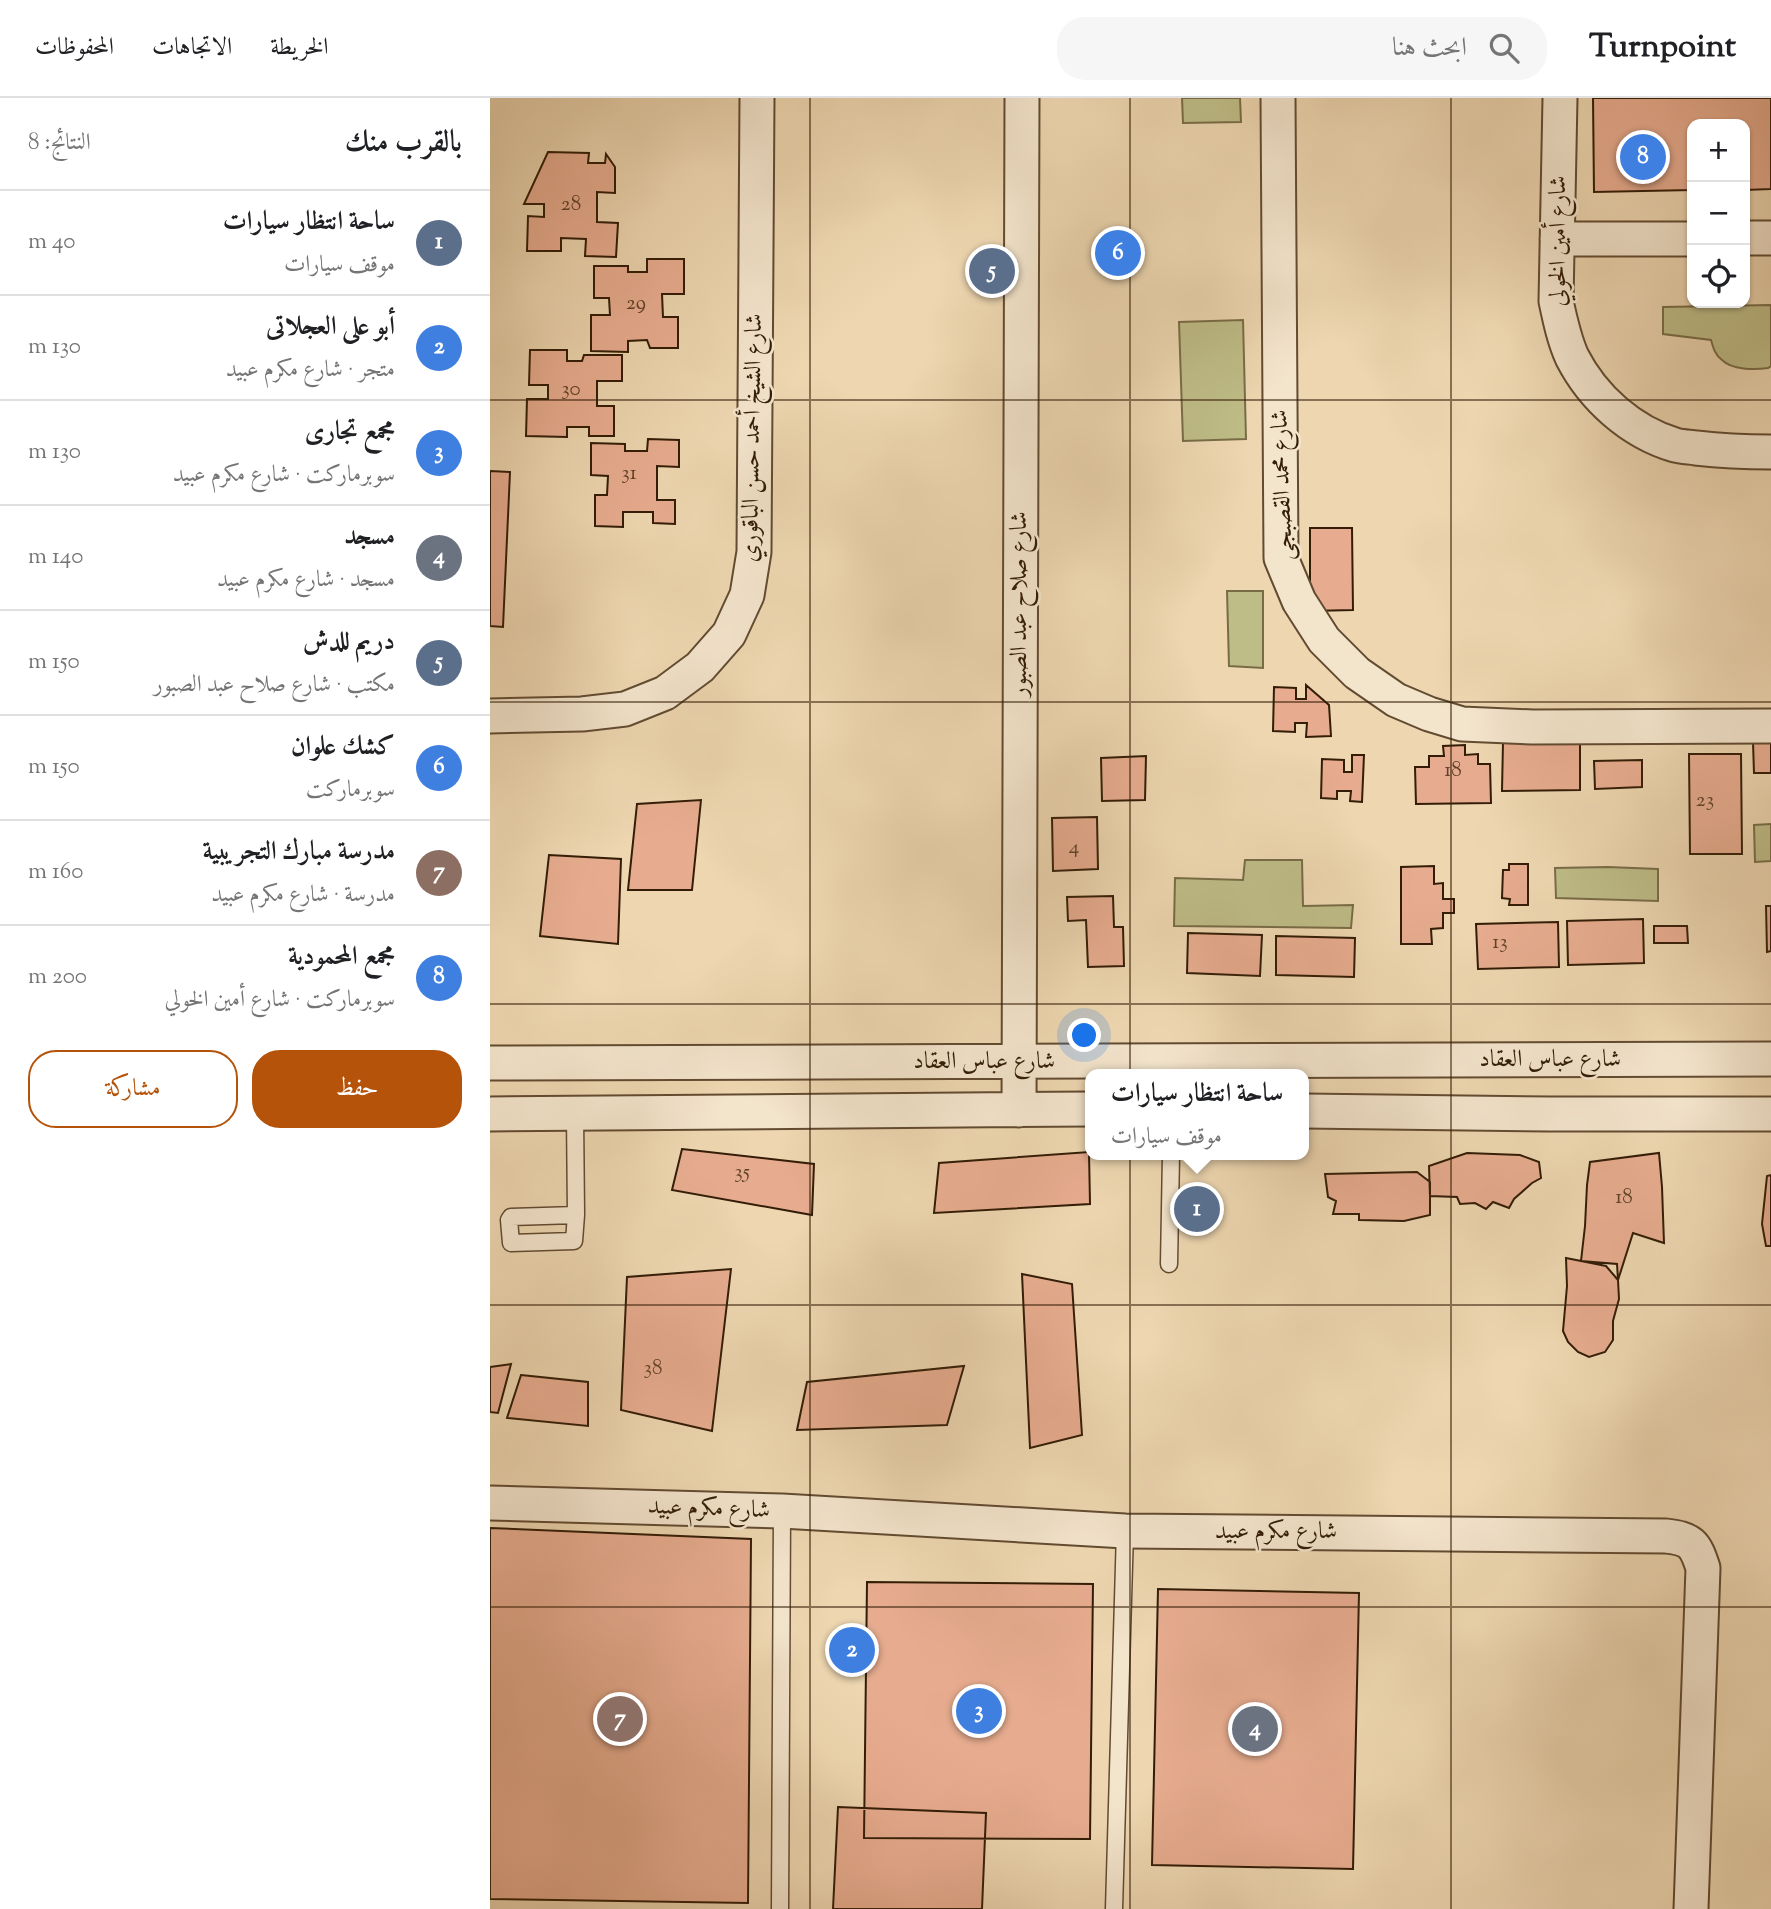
<!DOCTYPE html>
<html lang="ar">
<head>
<meta charset="utf-8">
<style>
	body { margin:0; font-family:"Sorts Mill Goudy",Amiri,serif; background:#f6f6f6; color:#202124; direction:rtl }
	.controls { position:absolute; right:21px; top:21px; display:grid; overflow:hidden; border-radius:14px; box-shadow:0 2px 5px #0004 }
	.controls button { width:63px; height:63px; display:grid; place-items:center; padding:0; border:0; border-bottom:2px solid #e0e0e0; background:#fff; color:#202124; font:35px sans-serif }
	.you { position:absolute; left:595px; top:938px; width:24px; height:24px; margin:-18px; border:5px solid #fff; border-radius:50%; background:#1a73e8; box-shadow:0 0 0 10px #1a73e833 }
	.badge { display:grid; place-items:center; width:46px; height:46px; border-radius:50%; background:#b45309; color:#fff; font-size:23px; font-weight:700 }
	.pin { position:absolute; translate:-50% -50%; border:4px solid #fff; box-shadow:0 2px 7px #0006 }
	.popup { position:absolute; left:595px; top:971px; width:224px; height:91px; box-sizing:border-box; display:grid; place-content:center; border-radius:14px; background:#fff; filter:drop-shadow(0 2px 5px #0005); font-size:23px; white-space:nowrap; color:#757577 }
	.popup b { font-size:26px; color:#202124 }
	.popup::after { content:''; position:absolute; left:50%; top:100%; margin-left:-14px; border:14px solid transparent; border-top-color:#fff }
	.list { margin:0; padding:0; list-style:none }
	h2 { display:flex; justify-content:space-between; align-items:center; height:91px; margin:0; padding:0 28px; font-size:30px }
	h2 small { font-size:23px; font-weight:400; color:#757577 }
	.list li { display:grid; grid-template-columns:46px 1fr auto; gap:21px; align-items:center; box-sizing:border-box; height:105px; padding:0 28px; border-top:2px solid #e0e0e0 }
	.list b { display:block; font-size:26px; white-space:nowrap }
	.list p { margin:0; font-size:23px; white-space:nowrap; color:#757577 }
	.list em { font-size:23px; font-style:normal; color:#757577 }
	.actions { display:flex; gap:14px; padding:21px 28px }
	.actions a { flex:1; padding:16px 0; border:2px solid #b45309; border-radius:28px; text-align:center; font-size:24px; color:#b45309 }
	.actions .main { background:#b45309; color:#fff }
	.icon { flex:none; width:38px; height:38px; fill:none; stroke:currentColor; stroke-width:2; stroke-linecap:round; stroke-linejoin:round }
	.map { position:relative; flex:none; width:1281px; height:1811px; overflow:hidden; direction:ltr }
	header { display:flex; align-items:center; gap:42px; box-sizing:border-box; height:98px; padding:0 35px; background:#fff; border-bottom:2px solid #e0e0e0 }
	header strong { font-size:33px }
	nav { display:flex; gap:38px; margin-inline-start:auto; font-size:24px }
	.search { width:490px; height:63px; background:#f6f6f6; display:flex; align-items:center; gap:18px; box-sizing:border-box; padding:0 24px; border-radius:28px; color:#757577; font-size:26px }
	main { display:flex }
	aside { flex:1; background:#fff }
	.map>svg:first-child { display:block }
	.green { fill:#bebc87; stroke:#786c47; stroke-width:2 }
	.building { fill:#e7ac8f; stroke:#331d07; stroke-width:2 }
	.lines { fill:none; stroke-linecap:round; stroke-linejoin:round }
	.service-casing { stroke:#624b31; stroke-width:19 }
	.minor-casing { stroke:#624b31; stroke-width:37 }
	.service { stroke:#f3e4cc; stroke-width:16 }
	.minor { stroke:#f3e4cc; stroke-width:33 }
	.grid { fill:none; stroke:#331d07; stroke-width:2; stroke-opacity:0.55 }
	.labels { text-anchor:middle; dominant-baseline:central; stroke-width:5; stroke-linejoin:round; paint-order:stroke }
	.number-label { font-size:21px; fill:#604129 }
	.street-label { font-size:24px; fill:#331d07; stroke:#f3e4cc }
</style>
</head>
<body>
<header>
<strong>Turnpoint</strong>
<div class="search"><svg class="icon" aria-label="search" viewBox="0 0 24 24"><circle cx="10" cy="10" r="6"/><path d="M15 15l6 6"/></svg>ابحث هنا</div>
<nav><a>الخريطة</a><a>الاتجاهات</a><a>المحفوظات</a></nav>
</header>
<main>
<div class="map">
<svg width="1281" height="1811" viewBox="0 0 1281 1811">
	<rect width="100%" height="100%" fill="#edd6b0"/>
	<filter id="stains"><feTurbulence type="fractalNoise" baseFrequency=".00286" numOctaves="4"/><feColorMatrix values="0 0 0 0 .2 0 0 0 0 .09 0 0 0 0 .02 0 0 0 .5 -.17"/></filter>
	<radialGradient id="worn" r=".72"><stop offset=".6" stop-color="#630" stop-opacity="0"/><stop offset="1" stop-color="#630" stop-opacity=".3"/></radialGradient>
	<path class="green" d="M 692,0 L 750,0 L 751,24 L 693,25 Z
		M 1281,207 L 1281,268 L 1278,270 C 1264,272 1242,272 1232,262 C 1225,257 1223,249 1221,242 L 1173,236 L 1173,209 Z
		M 753,222 L 756,341 L 693,343 L 689,224 Z
		M 737,493 L 773,493 L 773,570 L 739,568 Z
		M 1281,726 L 1281,763 L 1265,764 L 1264,727 Z
		M 755,762 L 812,762 L 813,808 L 863,807 L 861,830 L 684,828 L 685,780 L 753,782 Z
		M 1118,769 L 1168,771 L 1168,803 L 1066,800 L 1065,770 Z"/>
	<path class="building" d="M 1103,0 L 1281,0 L 1281,91 L 1255,92 L 1255,26 L 1202,26 L 1202,92 L 1104,94 Z
		M 58,54 L 99,55 L 98,65 L 115,65 L 116,56 L 125,69 L 125,95 L 107,94 L 107,124 L 128,125 L 126,159 L 95,158 L 96,141 L 71,140 L 71,153 L 37,153 L 38,118 L 54,119 L 54,106 L 34,106 Z
		M 157,161 L 194,161 L 194,196 L 172,196 L 173,219 L 188,219 L 188,250 L 160,250 L 157,242 L 138,243 L 138,254 L 101,253 L 101,217 L 120,217 L 119,200 L 104,200 L 104,168 L 138,168 L 138,174 L 157,174 Z
		M 40,252 L 77,252 L 77,263 L 92,263 L 94,257 L 132,257 L 132,283 L 107,283 L 107,308 L 124,308 L 124,338 L 99,338 L 99,329 L 77,329 L 77,339 L 36,338 L 37,301 L 58,301 L 58,287 L 39,287 Z
		M 158,341 L 189,342 L 189,369 L 167,368 L 167,402 L 185,402 L 185,426 L 163,425 L 163,414 L 133,414 L 133,429 L 105,428 L 105,397 L 117,397 L 118,378 L 101,377 L 101,345 L 135,346 L 135,353 L 157,353 Z
		M 0,373 L 20,374 L 13,529 L 0,528 Z
		M 820,430 L 862,430 L 863,512 L 820,513 Z
		M 816,587 L 839,607 L 841,638 L 816,639 L 817,625 L 805,625 L 805,634 L 783,633 L 784,589 L 806,590 L 806,601 L 816,601 Z
		M 1013,644 L 1090,644 L 1090,692 L 1012,693 Z
		M 1263,644 L 1281,644 L 1281,675 L 1264,675 Z
		M 975,647 L 975,657 L 988,656 L 988,666 L 1000,666 L 1001,705 L 926,706 L 925,669 L 939,669 L 939,658 L 954,658 L 953,648 Z
		M 1199,656 L 1251,656 L 1252,756 L 1200,756 Z
		M 862,657 L 874,657 L 872,704 L 860,703 L 861,693 L 847,693 L 847,701 L 831,700 L 832,661 L 854,662 L 854,674 L 862,674 Z
		M 656,658 L 655,702 L 612,703 L 611,660 Z
		M 1152,662 L 1152,689 L 1105,691 L 1104,663 Z
		M 211,702 L 202,792 L 138,792 L 147,706 Z
		M 607,719 L 608,771 L 563,773 L 562,720 Z
		M 59,757 L 131,761 L 128,846 L 50,838 Z
		M 1019,766 L 1038,766 L 1038,807 L 1019,807 L 1020,801 L 1012,800 L 1013,772 L 1019,772 Z
		M 944,768 L 944,786 L 953,785 L 953,801 L 964,801 L 964,815 L 953,815 L 953,830 L 941,831 L 942,846 L 911,846 L 911,769 Z
		M 623,798 L 624,829 L 633,829 L 634,868 L 598,869 L 596,822 L 578,823 L 577,799 Z
		M 1276,808 L 1281,808 L 1281,853 L 1277,854 Z
		M 1153,821 L 1154,865 L 1078,867 L 1077,823 Z
		M 1068,824 L 1069,869 L 988,871 L 986,826 Z
		M 1164,828 L 1197,828 L 1198,845 L 1164,845 Z
		M 698,835 L 772,837 L 770,878 L 697,875 Z
		M 786,838 L 865,840 L 864,879 L 786,877 Z
		M 192,1051 L 324,1066 L 322,1117 L 182,1092 Z
		M 599,1054 L 600,1106 L 444,1115 L 449,1065 Z
		M 977,1055 L 1030,1057 L 1049,1064 L 1051,1080 L 1042,1085 L 1024,1101 L 1019,1110 L 1003,1104 L 996,1111 L 985,1105 L 970,1106 L 967,1099 L 940,1098 L 939,1068 Z
		M 1169,1055 L 1172,1089 L 1174,1145 L 1143,1135 L 1128,1182 L 1127,1166 L 1091,1163 L 1095,1128 L 1097,1087 L 1100,1064 Z
		M 927,1074 L 940,1084 L 940,1117 L 914,1123 L 869,1122 L 869,1116 L 843,1116 L 846,1103 L 838,1099 L 835,1076 Z
		M 1281,1077 L 1281,1148 L 1276,1148 L 1272,1126 L 1277,1078 Z
		M 1076,1160 L 1116,1168 L 1128,1182 L 1129,1201 L 1123,1223 L 1123,1242 L 1115,1254 L 1099,1259 L 1088,1254 L 1078,1244 L 1073,1233 L 1077,1188 Z
		M 241,1171 L 222,1333 L 131,1312 L 137,1179 Z
		M 532,1176 L 582,1186 L 592,1337 L 540,1350 Z
		M 21,1266 L 8,1315 L 0,1314 L 0,1269 Z
		M 474,1268 L 457,1327 L 307,1332 L 317,1284 Z
		M 31,1277 L 98,1284 L 98,1328 L 17,1320 Z
		M 0,1430 L 261,1441 L 258,1805 L 0,1801 Z
		M 377,1484 L 603,1486 L 600,1741 L 374,1740 Z
		M 668,1491 L 869,1495 L 863,1771 L 662,1767 Z
		M 348,1709 L 496,1715 L 492,1811 L 343,1811 Z"/>
	<g class="lines">
		<g class="service-casing">
			<path id="service" d="M 85,1016 L 86,1117 L 21,1119 L 19,1122 L 21,1145 L 84,1143 L 86,1117
				M 679,1166 L 681,1057
				M 290,1811 L 292,1413
				M 624,1811 L 635,1433"/>
		</g>
		<g class="minor-casing">
			<path id="minor" d="M 788,0 L 791,460 L 809,503 L 834,542 L 867,575 L 906,602 L 939,616 L 972,626 L 1043,629 L 1281,628
				M 1070,0 L 1066,203 C 1070,222 1074,241 1082,259 C 1103,300 1141,334 1185,347 C 1192,349 1200,349 1206,350 C 1232,353 1256,354 1281,354
				M 1255,140 L 1281,140
				M 1067,141 L 1202,141
				M 0,618 L 92,616 L 135,611 L 175,595 L 210,569 L 239,536 L 257,497 L 264,454 L 267,0
				M 0,965 L 1281,961
				M 529,1012 L 532,0
				M 814,1013 L 1060,1016 L 1281,1016
				M 0,1016 L 600,1011
				M 0,1405 L 292,1413 L 635,1433 L 1176,1438 C 1201,1441 1205,1445 1213,1470 L 1201,1811"/>
		</g>
		<use href="#service" class="service"/>
		<use href="#minor" class="minor"/>
	</g>
	<path class="grid" d="M 320,0 L 320,1811M 640,0 L 640,1811M 961,0 L 961,1811M 0,302 L 1281,302M 0,604 L 1281,604M 0,906 L 1281,906M 0,1207 L 1281,1207M 0,1509 L 1281,1509"/>
	<g class="labels">
		<g class="number-label">
			<text x="81" y="107">28</text>
			<text x="146" y="206">29</text>
			<text x="81" y="292">30</text>
			<text x="139" y="376">31</text>
			<text x="963" y="673">18</text>
			<text x="1215" y="703">23</text>
			<text x="584" y="750">4</text>
			<text x="1010" y="845">13</text>
			<text x="252" y="1075">35</text>
			<text x="1134" y="1100">18</text>
			<text x="163" y="1271">38</text>
		</g>
		<g class="street-label">
			<text transform="translate(1069 143) rotate(-90)">شارع أمين الخولي</text>
			<text transform="translate(263 340) rotate(-89)">شارع الشيخ أحمد حسن الباقوري</text>
			<text transform="translate(793 387) rotate(-92)">شارع محمد القصبجى</text>
			<text transform="translate(530 506) rotate(-90)">شارع صلاح عبد الصبور</text>
			<text x="1060" y="962">شارع عباس العقاد</text>
			<text x="494" y="964">شارع عباس العقاد</text>
			<text transform="translate(219 1411) rotate(2)">شارع مكرم عبيد</text>
			<text x="786" y="1434">شارع مكرم عبيد</text>
		</g>
	</g>
	<rect width="100%" height="100%" filter="url(#stains)"/>
	<rect width="100%" height="100%" fill="url(#worn)"/>
</svg>
<div class="controls">
<button>+</button>
<button>−</button>
<button><svg class="icon" aria-label="locate" viewBox="0 0 24 24"><circle cx="12" cy="12" r="6"/><path d="M12 2v4M12 18v4M2 12h4M18 12h4"/></svg></button>
</div>
<div class="you"></div>
<div class="pin badge" style="left:707px;top:1111px;background:#5c6f8a">1</div>
<div class="popup"><b>ساحة انتظار سيارات</b>موقف سيارات</div>
<div class="pin badge" style="left:362px;top:1552px;background:#3f7fe0">2</div>
<div class="pin badge" style="left:489px;top:1613px;background:#3f7fe0">3</div>
<div class="pin badge" style="left:765px;top:1631px;background:#6b7280">4</div>
<div class="pin badge" style="left:502px;top:173px;background:#5c6f8a">5</div>
<div class="pin badge" style="left:628px;top:155px;background:#3f7fe0">6</div>
<div class="pin badge" style="left:130px;top:1621px;background:#8d6e63">7</div>
<div class="pin badge" style="left:1153px;top:59px;background:#3f7fe0">8</div>
</div>
<aside>
<h2>بالقرب منك<small>النتائج: 8</small></h2>
<ul class="list">
<li><span class="badge" style="background:#5c6f8a">1</span><div><b>ساحة انتظار سيارات</b><p>موقف سيارات</p></div><em>40 m</em></li>
<li><span class="badge" style="background:#3f7fe0">2</span><div><b>أبو على العجلاتى</b><p>متجر · شارع مكرم عبيد</p></div><em>130 m</em></li>
<li><span class="badge" style="background:#3f7fe0">3</span><div><b>مجمع تجارى</b><p>سوبرماركت · شارع مكرم عبيد</p></div><em>130 m</em></li>
<li><span class="badge" style="background:#6b7280">4</span><div><b>مسجد</b><p>مسجد · شارع مكرم عبيد</p></div><em>140 m</em></li>
<li><span class="badge" style="background:#5c6f8a">5</span><div><b>دريم للدش</b><p>مكتب · شارع صلاح عبد الصبور</p></div><em>150 m</em></li>
<li><span class="badge" style="background:#3f7fe0">6</span><div><b>كشك علوان</b><p>سوبرماركت</p></div><em>150 m</em></li>
<li><span class="badge" style="background:#8d6e63">7</span><div><b>مدرسة مبارك التجريبية</b><p>مدرسة · شارع مكرم عبيد</p></div><em>160 m</em></li>
<li><span class="badge" style="background:#3f7fe0">8</span><div><b>مجمع المحمودية</b><p>سوبرماركت · شارع أمين الخولي</p></div><em>200 m</em></li>
</ul>
<div class="actions"><a class="main">حفظ</a><a>مشاركة</a></div>
</aside>
</main>
</body>
</html>
